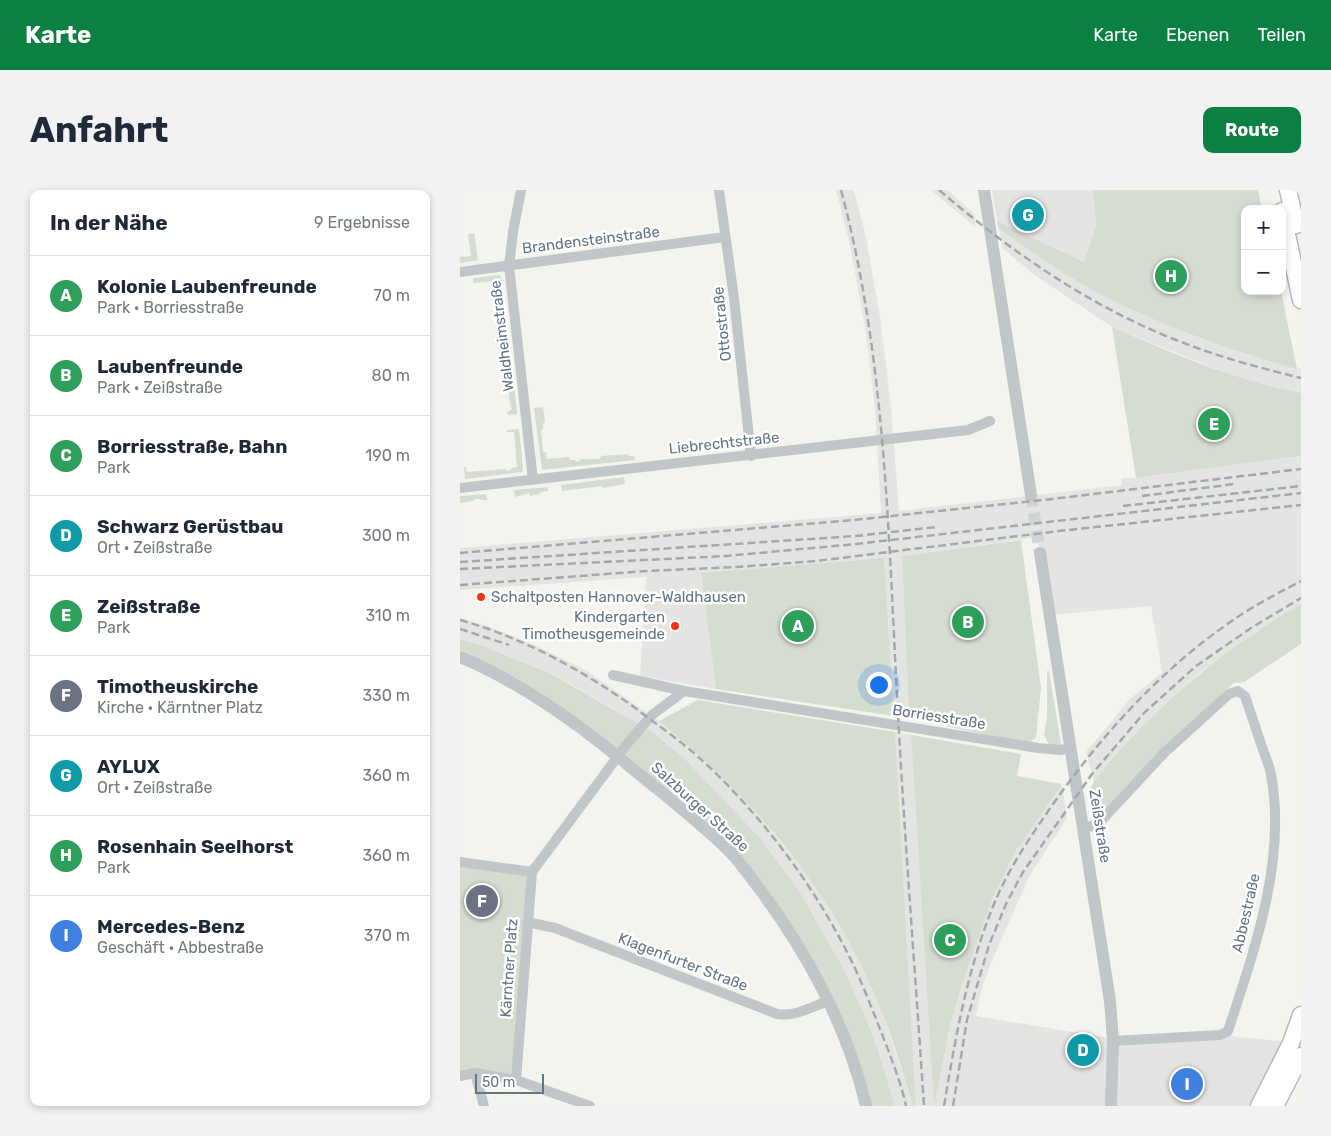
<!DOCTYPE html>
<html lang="de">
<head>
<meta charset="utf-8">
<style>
	body { margin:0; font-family:Rubik,sans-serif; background:#f2f2f3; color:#1f2937 }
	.controls { position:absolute; right:15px; top:15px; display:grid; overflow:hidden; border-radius:10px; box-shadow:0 2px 8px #0003 }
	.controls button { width:45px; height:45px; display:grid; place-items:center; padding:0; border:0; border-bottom:1px solid #e0e1e3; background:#fff; color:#1f2937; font:25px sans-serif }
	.scale { position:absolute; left:15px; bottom:12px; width:69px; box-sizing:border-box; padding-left:5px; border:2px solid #607683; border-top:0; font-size:14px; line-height:18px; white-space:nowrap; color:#607683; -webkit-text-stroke:4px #fff; paint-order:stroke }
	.you { position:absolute; left:418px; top:494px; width:18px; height:18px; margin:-12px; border:4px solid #fff; border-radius:50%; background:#1a73e8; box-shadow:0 0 0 8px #1a73e833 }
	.badge { display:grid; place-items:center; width:32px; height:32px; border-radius:50%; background:#0b8043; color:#fff; font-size:16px; font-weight:700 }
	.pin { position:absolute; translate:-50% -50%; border:2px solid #fff; box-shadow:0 1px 5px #0006 }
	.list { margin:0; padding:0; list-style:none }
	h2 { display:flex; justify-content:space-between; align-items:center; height:65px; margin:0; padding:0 20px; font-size:21px }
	h2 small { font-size:16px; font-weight:400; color:#747a83 }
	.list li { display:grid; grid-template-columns:32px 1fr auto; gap:15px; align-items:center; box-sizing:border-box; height:80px; padding:0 20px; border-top:1px solid #e0e1e3 }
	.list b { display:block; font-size:19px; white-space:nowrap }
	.list p { margin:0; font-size:16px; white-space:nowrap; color:#747a83 }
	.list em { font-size:16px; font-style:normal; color:#747a83 }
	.map { position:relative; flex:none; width:841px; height:916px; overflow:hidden; border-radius:10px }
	header { display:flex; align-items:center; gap:30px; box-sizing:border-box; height:70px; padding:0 25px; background:#0b8043; color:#fff }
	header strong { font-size:24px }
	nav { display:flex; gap:28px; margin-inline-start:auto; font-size:18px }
	.intro { display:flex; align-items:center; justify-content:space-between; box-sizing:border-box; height:120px; padding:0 30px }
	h1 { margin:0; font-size:35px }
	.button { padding:12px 22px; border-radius:10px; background:#0b8043; color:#fff; font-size:18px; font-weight:700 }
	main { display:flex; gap:30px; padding:0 30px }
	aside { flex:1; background:#fff; border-radius:10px; box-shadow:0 2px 8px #0003 }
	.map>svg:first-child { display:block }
	.built { fill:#e4e5e3 }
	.green { fill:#d5dcd0 }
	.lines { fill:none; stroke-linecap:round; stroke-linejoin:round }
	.tertiary-tunnel { stroke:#cfd4d4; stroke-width:12; stroke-dasharray:12 6; stroke-linecap:butt }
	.trunk-casing { stroke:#b5b9bc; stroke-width:19 }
	.minor { stroke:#c1c6c8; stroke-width:10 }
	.tertiary { stroke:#c1c6c8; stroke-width:12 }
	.trunk { stroke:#fff; stroke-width:16 }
	.rail { stroke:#a1a9ad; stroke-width:2.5; stroke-dasharray:8 4; stroke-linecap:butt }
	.poi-dot { fill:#f23411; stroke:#fff; stroke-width:2 }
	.labels { text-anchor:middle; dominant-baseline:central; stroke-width:5; stroke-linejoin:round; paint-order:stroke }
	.street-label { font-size:15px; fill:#607683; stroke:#fff }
	.poi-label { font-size:15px; fill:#607683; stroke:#fff; text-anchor:start }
</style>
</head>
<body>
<header>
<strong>Karte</strong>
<nav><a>Karte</a><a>Ebenen</a><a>Teilen</a></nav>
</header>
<div class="intro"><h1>Anfahrt</h1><a class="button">Route</a></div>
<main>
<aside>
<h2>In der Nähe<small>9 Ergebnisse</small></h2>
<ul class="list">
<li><span class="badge" style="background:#2e9e5b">A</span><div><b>Kolonie Laubenfreunde</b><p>Park · Borriesstraße</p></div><em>70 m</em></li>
<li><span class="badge" style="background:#2e9e5b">B</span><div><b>Laubenfreunde</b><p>Park · Zeißstraße</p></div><em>80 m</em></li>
<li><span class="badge" style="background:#2e9e5b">C</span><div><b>Borriesstraße, Bahn</b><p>Park</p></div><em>190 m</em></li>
<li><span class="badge" style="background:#0f9aa8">D</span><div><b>Schwarz Gerüstbau</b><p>Ort · Zeißstraße</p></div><em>300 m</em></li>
<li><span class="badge" style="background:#2e9e5b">E</span><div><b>Zeißstraße</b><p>Park</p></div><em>310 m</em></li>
<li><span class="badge" style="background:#6b7280">F</span><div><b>Timotheuskirche</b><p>Kirche · Kärntner Platz</p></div><em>330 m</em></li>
<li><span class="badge" style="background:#0f9aa8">G</span><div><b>AYLUX</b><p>Ort · Zeißstraße</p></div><em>360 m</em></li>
<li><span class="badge" style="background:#2e9e5b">H</span><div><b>Rosenhain Seelhorst</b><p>Park</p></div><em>360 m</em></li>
<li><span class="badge" style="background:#3f7fe0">I</span><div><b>Mercedes-Benz</b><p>Geschäft · Abbestraße</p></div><em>370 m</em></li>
</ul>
</aside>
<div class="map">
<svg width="841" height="916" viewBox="0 0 841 916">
	<rect width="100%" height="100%" fill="#f4f4ef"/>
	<path class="built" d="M 376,0 L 394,0 L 406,47 L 421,133 L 431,217 L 439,321 L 662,295 L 661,288 L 676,288 L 841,266 L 841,414 L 795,443 L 741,482 L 689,530 L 634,591 L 626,562 L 670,509 L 702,482 L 691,416 L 590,425 L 578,347 L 442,366 L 449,528 L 434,526 L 424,368 L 241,383 L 256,499 L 180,486 L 186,387 L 0,400 L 0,358 L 421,323 L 415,218 L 405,136 L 389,51 Z
		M 471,0 L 488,0 L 514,24 L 516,38 Z
		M 532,0 L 633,0 L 636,36 L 624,72 L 537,31 Z
		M 539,39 L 582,68 L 648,108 L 786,164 L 841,179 L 841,203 L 813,198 L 779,188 L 652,137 L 576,86 L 542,58 Z
		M 0,428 L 28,436 L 77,456 L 127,481 L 199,531 L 236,561 L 289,613 L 353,692 L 393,758 L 419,812 L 453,916 L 435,916 L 418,860 L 403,821 L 382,776 L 341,704 L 301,649 L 227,571 L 152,518 L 91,483 L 26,457 L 0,449 Z
		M 435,542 L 451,545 L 474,914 L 490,835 L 502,794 L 534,705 L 555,663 L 602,594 L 607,628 L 570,685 L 531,773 L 522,798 L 516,826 L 643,847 L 653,851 L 760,845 L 828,852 L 803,916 L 456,916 Z"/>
	<path class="green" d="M 633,0 L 798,0 L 802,19 L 785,19 L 785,101 L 821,101 L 837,179 C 773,161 708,138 648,108 C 610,89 574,63 539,39 L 537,31 L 624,72 L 636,36 Z
		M 14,43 L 18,70 L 0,73 L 0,67 L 11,66 L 8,44 Z
		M 40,85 L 41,87 L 44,111 L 38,112 L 35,91 L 13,93 L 13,88 Z
		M 652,137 C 713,163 775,191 841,203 L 841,266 L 676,288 Z
		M 49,149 L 57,224 L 48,225 L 47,222 L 52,219 C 47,210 51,198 47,190 L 42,190 L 40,177 L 45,176 L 46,173 L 44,152 L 43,150 Z
		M 83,217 L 85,233 L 83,233 L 83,239 L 81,240 L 83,262 L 86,262 L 87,269 L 109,267 L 110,270 L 115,270 L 116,272 L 120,271 L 120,269 L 140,269 L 141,266 L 168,264 L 169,266 L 174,266 L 175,270 L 82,280 L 74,218 Z
		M 59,239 L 63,279 L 62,282 L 5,289 L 4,277 L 6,277 L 7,282 L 46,279 L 47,281 L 51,280 L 51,278 L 57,277 L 54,242 L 47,242 L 47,240 Z
		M 164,287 L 165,294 L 142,298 L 142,296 L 102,301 L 101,295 Z
		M 88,297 L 88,301 L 80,302 L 80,304 L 70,306 L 69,303 L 55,307 L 54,300 Z
		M 26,304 L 27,310 L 22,310 L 21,309 L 15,309 L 14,311 L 0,313 L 0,306 Z
		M 561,350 L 581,498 L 576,547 L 568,554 L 449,528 L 442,366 Z
		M 424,368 L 434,526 L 256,499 L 241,383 Z
		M 841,414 L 841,454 L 784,492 L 774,493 L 703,559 L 636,629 L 632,628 L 629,602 L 634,591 C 691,520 762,460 841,414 Z
		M 0,449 L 26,457 L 90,483 L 192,542 L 227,571 L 301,649 L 341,704 L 382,776 L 403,821 L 418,860 L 435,916 L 406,916 L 368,811 L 270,662 L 147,558 L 0,467 Z
		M 587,481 L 589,481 L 601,554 L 598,556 L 589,555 L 584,545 L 587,526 Z
		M 238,510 L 435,542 L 456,916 L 453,916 C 442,881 432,845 418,812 C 371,699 293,607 199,531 Z
		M 451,545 L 561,564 L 557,586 L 602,594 L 555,663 L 534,705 L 502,794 L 490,835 L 474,916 Z
		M 0,672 L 72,682 L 56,890 L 0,886 Z"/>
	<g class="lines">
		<path class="tertiary-tunnel" d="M 571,305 L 580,363"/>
		<g class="trunk-casing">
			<path id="trunk" d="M 828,0 L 836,35
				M 822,21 L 841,110
				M 799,916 L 831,853 L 841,825
				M 815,916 L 841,866"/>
		</g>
		<path class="minor" d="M 61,0 L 53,42 L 49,76 L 73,290
			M 259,0 L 274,108 L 291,266
			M 0,82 L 265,47
			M 0,298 L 508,240 L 530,231
			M 153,485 L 224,501 L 578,558 L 600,560 L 611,558
			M 624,639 L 639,633 L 704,563 L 769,504 L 778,501 L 785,506 C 791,524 797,542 803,560 C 806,568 810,577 811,585 C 827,670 794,761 768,841 L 760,845 L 653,851
			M 0,672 L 72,682 L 56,890
			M 72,682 L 167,554 L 192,525 L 224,501
			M 67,732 L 95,738 L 317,824 C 334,827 352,817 368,811
			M 15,883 L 24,916
			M 0,886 L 15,883 L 56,890 L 130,916"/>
		<path class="tertiary" d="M 524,0 L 571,305
			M 580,363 L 650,811 L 653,851 L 651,916
			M 0,467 C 62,493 117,533 168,575 C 202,603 238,630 269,661 C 280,672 289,685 298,697 C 346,760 388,838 406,916"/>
		<use href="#trunk" class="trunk"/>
		<path class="rail" d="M 381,0 C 425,164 428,336 437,505 C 444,642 455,779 464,916
			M 479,0 C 553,63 633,119 724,153 C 762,168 801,178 841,188
			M 682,306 L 774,294
			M 663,316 L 841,296
			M 0,363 L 394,330 L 592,309 L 841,279
			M 0,372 L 396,346 L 476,337
			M 0,379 L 266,366 L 396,354 L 841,303
			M 0,395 L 186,381 L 277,377 L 356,371 L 599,341 L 841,315
			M 0,430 C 64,448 124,481 178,520 C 197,535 217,548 235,564 C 297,619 353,693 390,768 C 402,792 412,819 422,844 C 431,868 441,892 446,916
			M 0,439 L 49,455
			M 484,916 C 496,845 508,774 537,707 C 551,675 571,646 591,617 C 642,544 704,476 779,426 C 799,413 820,402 841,391
			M 493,916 L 507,830 L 529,755 L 546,714 L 563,682 L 632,584 L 684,523 L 736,476 L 791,438 L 841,408"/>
	</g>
	<g class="poi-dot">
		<circle cx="21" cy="407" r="5"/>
		<circle cx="215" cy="436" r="5"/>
	</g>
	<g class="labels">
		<g class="street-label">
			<text transform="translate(131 50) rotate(-7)">Brandensteinstraße</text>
			<text transform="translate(262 134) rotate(-96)">Ottostraße</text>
			<text transform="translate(42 146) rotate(-97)">Waldheimstraße</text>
			<text transform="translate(264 253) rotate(-6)">Liebrechtstraße</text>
			<text transform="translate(479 527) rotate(9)">Borriesstraße</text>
			<text transform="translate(240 617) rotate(42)">Salzburger Straße</text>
			<text transform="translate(640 636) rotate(81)">Zeißstraße</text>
			<text transform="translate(786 723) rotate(-77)">Abbestraße</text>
			<text transform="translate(223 772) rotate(21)">Klagenfurter Straße</text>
			<text transform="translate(49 778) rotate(-86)">Kärntner Platz</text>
		</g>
		<g class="poi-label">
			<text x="31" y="407">Schaltposten Hannover-Waldhausen</text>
			<text x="205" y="427" text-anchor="end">Kindergarten<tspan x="205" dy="17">Timotheusgemeinde</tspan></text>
		</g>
	</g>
</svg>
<div class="controls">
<button>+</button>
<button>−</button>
</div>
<div class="scale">50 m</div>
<div class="you"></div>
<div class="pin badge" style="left:338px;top:436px;background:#2e9e5b">A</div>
<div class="pin badge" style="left:508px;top:432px;background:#2e9e5b">B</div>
<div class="pin badge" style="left:490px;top:750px;background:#2e9e5b">C</div>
<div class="pin badge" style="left:623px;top:860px;background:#0f9aa8">D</div>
<div class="pin badge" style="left:754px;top:234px;background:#2e9e5b">E</div>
<div class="pin badge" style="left:22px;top:711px;background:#6b7280">F</div>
<div class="pin badge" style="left:568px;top:25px;background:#0f9aa8">G</div>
<div class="pin badge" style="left:711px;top:86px;background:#2e9e5b">H</div>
<div class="pin badge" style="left:727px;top:894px;background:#3f7fe0">I</div>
</div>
</main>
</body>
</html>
